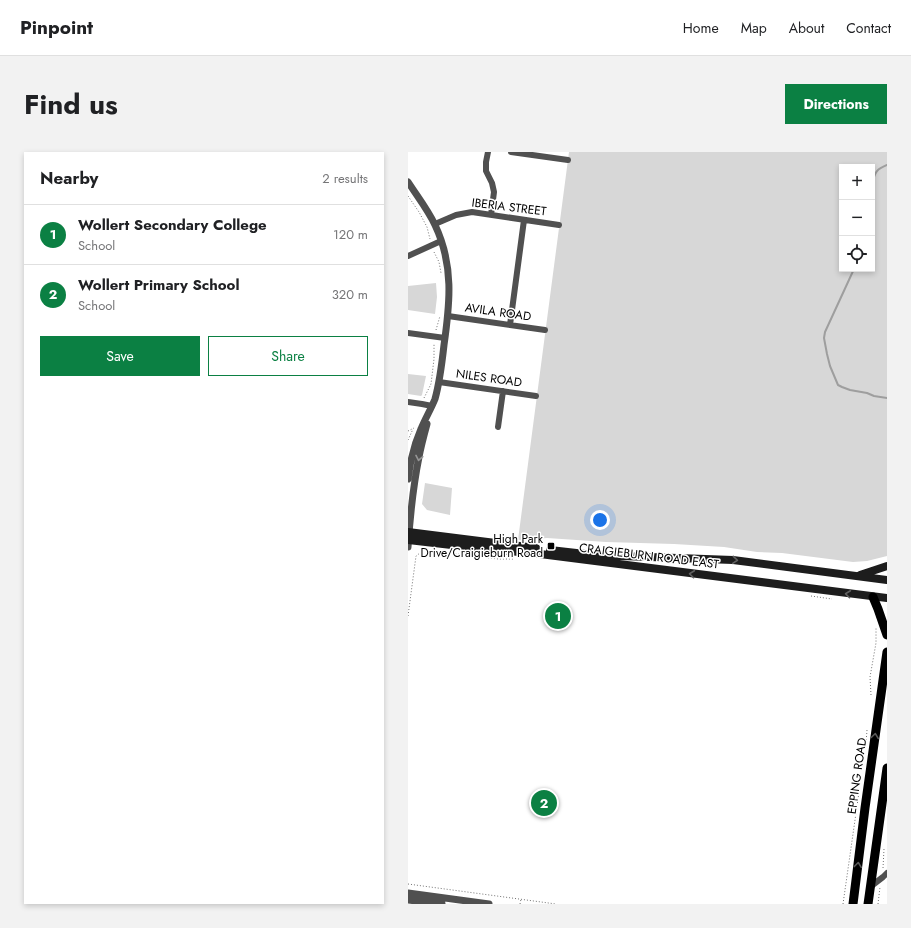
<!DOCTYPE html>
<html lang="en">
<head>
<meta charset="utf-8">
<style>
	body { margin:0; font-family:Jost,sans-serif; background:#f2f2f2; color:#202124 }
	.controls { position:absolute; right:12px; top:12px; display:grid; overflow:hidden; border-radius:0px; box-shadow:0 2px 6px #0003 }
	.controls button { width:36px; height:36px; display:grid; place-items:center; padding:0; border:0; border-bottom:1px solid #e0e0e0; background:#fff; color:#202124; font:20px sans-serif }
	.you { position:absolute; left:192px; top:368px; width:14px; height:14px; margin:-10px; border:3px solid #fff; border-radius:50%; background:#1a73e8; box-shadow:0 0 0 6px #1a73e833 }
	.badge { display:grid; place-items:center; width:26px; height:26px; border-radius:50%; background:#0b8043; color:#fff; font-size:13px; font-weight:700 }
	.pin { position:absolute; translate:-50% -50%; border:2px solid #fff; box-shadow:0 1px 4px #0006 }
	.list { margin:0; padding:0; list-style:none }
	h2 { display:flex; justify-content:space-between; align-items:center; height:52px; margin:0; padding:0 16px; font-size:17px }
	h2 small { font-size:13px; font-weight:400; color:#757577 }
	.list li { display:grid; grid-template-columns:26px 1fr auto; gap:12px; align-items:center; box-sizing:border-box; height:60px; padding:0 16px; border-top:1px solid #e0e0e0 }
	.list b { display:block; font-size:15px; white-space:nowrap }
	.list p { margin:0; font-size:13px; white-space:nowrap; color:#757577 }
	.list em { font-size:13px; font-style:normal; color:#757577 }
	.actions { display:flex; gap:8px; padding:12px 16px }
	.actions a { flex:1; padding:9px 0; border:1px solid #0b8043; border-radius:0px; text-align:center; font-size:14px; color:#0b8043 }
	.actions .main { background:#0b8043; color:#fff }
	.icon { flex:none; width:22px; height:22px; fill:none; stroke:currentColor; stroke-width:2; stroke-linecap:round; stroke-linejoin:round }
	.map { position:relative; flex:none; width:479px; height:752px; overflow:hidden; border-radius:0px }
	header { display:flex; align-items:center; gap:24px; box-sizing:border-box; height:56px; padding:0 20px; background:#fff; border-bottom:1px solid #e0e0e0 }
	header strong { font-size:19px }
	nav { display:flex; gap:22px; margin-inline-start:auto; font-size:14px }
	.intro { display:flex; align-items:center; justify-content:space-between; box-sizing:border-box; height:96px; padding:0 24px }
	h1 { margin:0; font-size:28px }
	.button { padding:10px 18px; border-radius:0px; background:#0b8043; color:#fff; font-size:14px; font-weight:700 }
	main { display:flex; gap:24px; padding:0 24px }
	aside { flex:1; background:#fff; border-radius:0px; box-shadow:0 2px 6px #0003 }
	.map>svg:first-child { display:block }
	.green { fill:#d7d7d7; fill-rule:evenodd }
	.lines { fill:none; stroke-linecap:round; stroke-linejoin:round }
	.stream { stroke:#9e9e9e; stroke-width:2 }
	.path { stroke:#727272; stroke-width:1; stroke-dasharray:1 2; stroke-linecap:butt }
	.minor { stroke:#505050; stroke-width:6 }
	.tertiary { stroke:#505050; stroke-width:7 }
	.secondary { stroke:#1d1d1d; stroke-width:8 }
	.primary { stroke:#000; stroke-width:9 }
	.oneway { stroke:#969696 }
	.oneway2 { stroke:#616161 }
	.oneway3 { stroke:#595959 }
	.poi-dot { fill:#000; stroke:#fff; stroke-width:1.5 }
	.labels { text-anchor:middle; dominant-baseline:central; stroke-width:3; stroke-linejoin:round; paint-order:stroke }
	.street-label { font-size:12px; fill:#000; stroke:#fff }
	.poi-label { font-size:12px; fill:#000; stroke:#fff; text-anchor:end }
</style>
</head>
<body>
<header>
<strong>Pinpoint</strong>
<nav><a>Home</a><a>Map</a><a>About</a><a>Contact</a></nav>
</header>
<div class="intro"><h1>Find us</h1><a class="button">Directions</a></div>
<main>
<aside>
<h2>Nearby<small>2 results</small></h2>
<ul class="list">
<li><span class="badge">1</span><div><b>Wollert Secondary College</b><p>School</p></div><em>120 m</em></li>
<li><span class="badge">2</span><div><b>Wollert Primary School</b><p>School</p></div><em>320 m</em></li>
</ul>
<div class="actions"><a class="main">Save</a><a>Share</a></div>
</aside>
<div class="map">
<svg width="479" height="752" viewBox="0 0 479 752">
	<rect width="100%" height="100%" fill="#fff"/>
	<path class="green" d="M 161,0 L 479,0 L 479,404 L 459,409 L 445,410 L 374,401 L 349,400 L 316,395 L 266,392 L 198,390 L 139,386 L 110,388 ZM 434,15 L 464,15 L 464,117 L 434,117 Z
		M 28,131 L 29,145 L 27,162 L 0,158 L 0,134 Z
		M 0,222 L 18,224 L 14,243 L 13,244 L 0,242 Z
		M 17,331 L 44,336 L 42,363 L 19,358 L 14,352 Z"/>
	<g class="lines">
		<path class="stream" d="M 464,30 C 468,19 468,18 479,13
			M 464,58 L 465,70 L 464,78
			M 446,117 L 417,180 L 416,186 L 419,202 L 422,214 L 430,233 L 434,235 L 442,238 L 459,241 L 466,244 L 479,246"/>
		<path class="path" d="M 0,44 L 11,60 L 19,75 L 22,87
			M 26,100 L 31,110 L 33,121
			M 28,178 L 32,164
			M 16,246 L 23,232 L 26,207 L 26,191
			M 0,279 L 6,276
			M 0,288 L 5,277
			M 403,444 L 424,447
			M 0,464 L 8,404 L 16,398 L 90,407 L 105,407
			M 463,543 L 462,525 L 468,491 L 468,476
			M 458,591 L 459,578
			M 475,716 L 476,697
			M 0,732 L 148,752
			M 112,752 L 113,747
			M 435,752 L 451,640
			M 470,752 L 472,735"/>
		<path class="minor" d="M 80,0 L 78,10 L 78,19 L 84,31 L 86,40 L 83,63
			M 103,0 L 160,8
			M 27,72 L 48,63 L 64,60 L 151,73
			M 0,104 L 33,89
			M 40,164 L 137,178
			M 102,173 L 116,68
			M 0,181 L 37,186
			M 31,230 L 128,244
			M 0,250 L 14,252 L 24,254
			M 90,275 L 95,239
			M 462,735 L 475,725 L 479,721"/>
		<path class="tertiary" d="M 0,30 C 9,44 20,58 27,73 C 46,113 42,151 36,193 C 34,211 32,229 27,247 C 23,257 17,267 13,277 C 6,293 2,310 0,327
			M 0,395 C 2,365 5,335 11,305 C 13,294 16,283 19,272
			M 0,741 L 81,752
			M 0,748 L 34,752"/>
		<path class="secondary" d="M 0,380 L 128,396
			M 0,388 L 78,397 L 132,402 L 479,446
			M 142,398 L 186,403 L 325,408 L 479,428
			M 452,423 L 479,414"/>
		<path class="primary" d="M 465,445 L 470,457 L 479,483
			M 445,752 L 457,656 L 479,500
			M 460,752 L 479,616"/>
	</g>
	<defs><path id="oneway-chevron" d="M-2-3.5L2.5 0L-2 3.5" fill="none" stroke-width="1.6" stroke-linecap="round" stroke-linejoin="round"/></defs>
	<use class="oneway" href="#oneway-chevron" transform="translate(11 306) rotate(101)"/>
	<g class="oneway2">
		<use href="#oneway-chevron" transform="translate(327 408) rotate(5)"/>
		<use href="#oneway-chevron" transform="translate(284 422) rotate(-173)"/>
		<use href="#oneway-chevron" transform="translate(440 442) rotate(-173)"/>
	</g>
	<g class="oneway3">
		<use href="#oneway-chevron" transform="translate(467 584) rotate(-82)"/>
		<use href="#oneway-chevron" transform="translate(450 713) rotate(-83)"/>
	</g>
	<rect class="poi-dot" x="139" y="390" width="8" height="8" rx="2"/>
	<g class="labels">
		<g class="street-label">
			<text transform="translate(101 55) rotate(7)">IBERIA STREET</text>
			<text transform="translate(90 160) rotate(8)">AVILA ROAD</text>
			<text transform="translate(81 226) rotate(8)">NILES ROAD</text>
			<text transform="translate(241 404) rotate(7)">CRAIGIEBURN ROAD EAST</text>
			<text transform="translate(449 624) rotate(-82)">EPPING ROAD</text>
		</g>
		<g class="poi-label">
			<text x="135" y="387">High Park<tspan x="135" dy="14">Drive/Craigieburn Road</tspan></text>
		</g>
	</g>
</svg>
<div class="controls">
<button>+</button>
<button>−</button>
<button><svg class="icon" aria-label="locate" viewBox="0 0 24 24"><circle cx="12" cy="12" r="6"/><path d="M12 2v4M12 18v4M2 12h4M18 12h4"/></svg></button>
</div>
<div class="you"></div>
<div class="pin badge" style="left:150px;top:464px">1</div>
<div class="pin badge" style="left:136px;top:651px">2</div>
</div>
</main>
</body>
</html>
